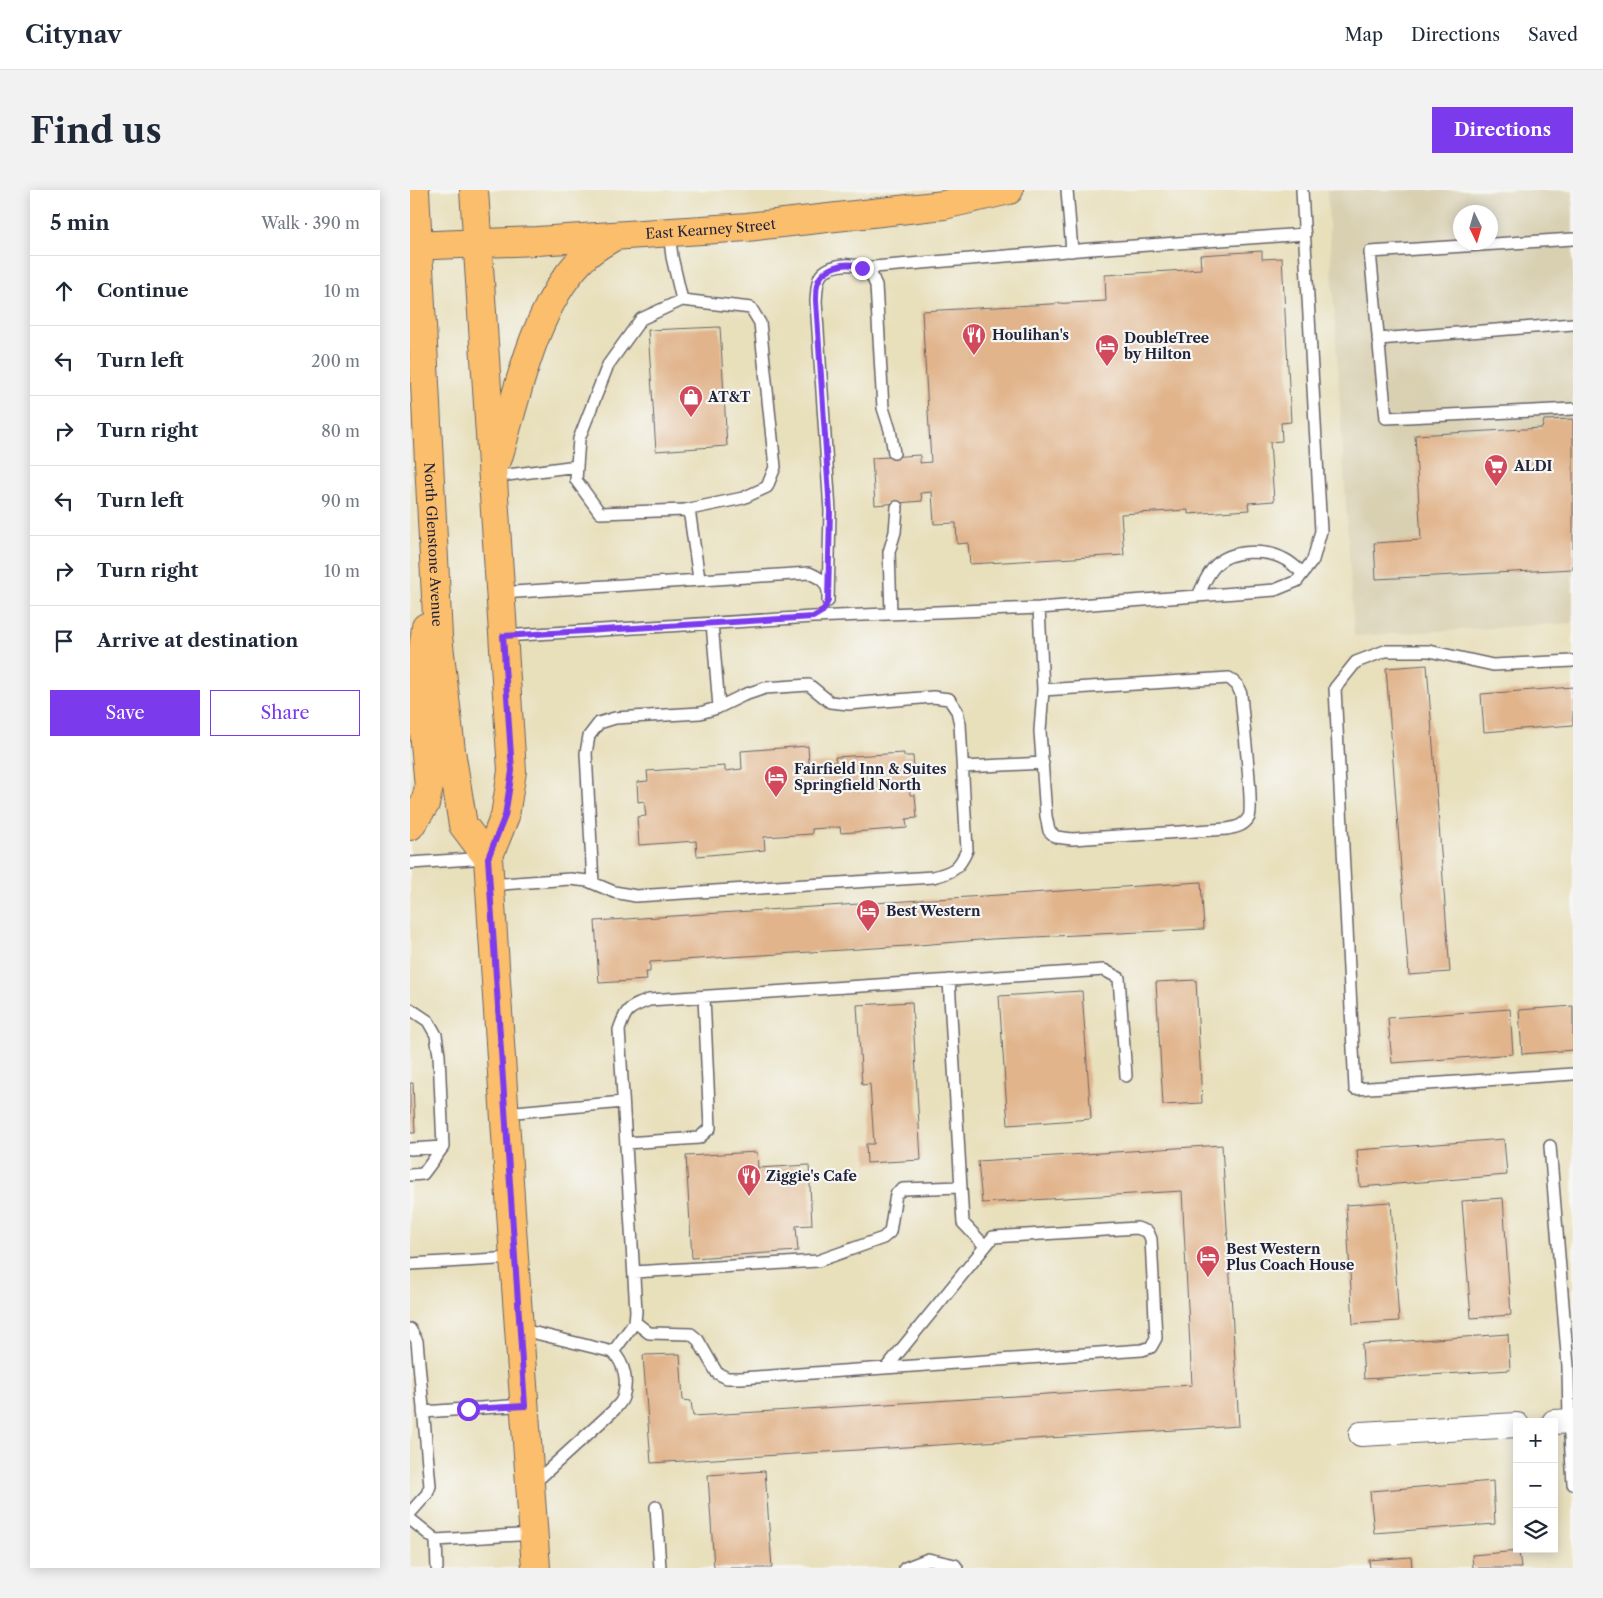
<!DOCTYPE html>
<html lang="en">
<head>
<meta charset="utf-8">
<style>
	body { margin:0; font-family:"Libre Caslon Text",serif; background:#f2f2f3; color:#1f2937 }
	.controls { position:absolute; right:15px; bottom:15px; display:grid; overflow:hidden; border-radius:0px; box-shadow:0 2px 12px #0003 }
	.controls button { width:45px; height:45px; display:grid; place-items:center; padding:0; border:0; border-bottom:1px solid #e0e1e3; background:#fff; color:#1f2937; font:25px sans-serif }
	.compass { position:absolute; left:1043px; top:15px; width:45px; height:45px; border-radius:50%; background:#fff; box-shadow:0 2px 12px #0003; rotate:175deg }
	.stop { position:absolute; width:15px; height:15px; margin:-11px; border:4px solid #7c3aed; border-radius:50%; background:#fff }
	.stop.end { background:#7c3aed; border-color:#fff; box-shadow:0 1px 5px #0008 }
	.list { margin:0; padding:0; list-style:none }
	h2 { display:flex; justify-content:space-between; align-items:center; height:65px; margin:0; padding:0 20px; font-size:21px }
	h2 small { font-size:16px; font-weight:400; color:#747a83 }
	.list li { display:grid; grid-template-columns:32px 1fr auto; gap:15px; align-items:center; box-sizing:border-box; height:70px; padding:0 20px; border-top:1px solid #e0e1e3 }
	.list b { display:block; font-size:19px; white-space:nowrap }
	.list em { font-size:16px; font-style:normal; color:#747a83 }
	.actions { display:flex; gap:10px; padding:15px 20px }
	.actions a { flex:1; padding:11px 0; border:1px solid #7c3aed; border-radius:0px; text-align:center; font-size:18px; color:#7c3aed }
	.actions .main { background:#7c3aed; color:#fff }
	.icon { flex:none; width:28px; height:28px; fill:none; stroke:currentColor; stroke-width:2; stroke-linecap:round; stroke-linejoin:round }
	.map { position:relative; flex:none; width:1163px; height:1378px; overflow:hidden; border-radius:0px }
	header { display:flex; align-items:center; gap:30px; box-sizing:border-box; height:70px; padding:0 25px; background:#fff; border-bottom:1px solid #e0e1e3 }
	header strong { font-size:24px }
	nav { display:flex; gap:28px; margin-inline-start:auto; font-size:18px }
	.intro { display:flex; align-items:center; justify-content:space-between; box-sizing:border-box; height:120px; padding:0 30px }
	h1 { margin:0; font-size:35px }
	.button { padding:12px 22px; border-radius:0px; background:#7c3aed; color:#fff; font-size:18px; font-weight:700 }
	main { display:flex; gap:30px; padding:0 30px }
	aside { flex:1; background:#fff; border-radius:0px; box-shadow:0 2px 12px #0003 }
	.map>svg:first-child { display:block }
	.built { fill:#d9d0b2; fill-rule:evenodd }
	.building { fill:#e1b48b }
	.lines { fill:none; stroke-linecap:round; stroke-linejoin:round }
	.lane-casing { stroke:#676468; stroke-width:14 }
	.street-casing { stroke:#676468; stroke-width:26 }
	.primary-casing { stroke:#676468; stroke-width:30 }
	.lane { stroke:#fff; stroke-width:11 }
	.street { stroke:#fff; stroke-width:24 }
	.primary { stroke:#fabe6d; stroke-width:28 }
	.route { stroke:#7c3aed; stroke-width:6 }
	.labels { text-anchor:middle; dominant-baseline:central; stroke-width:4.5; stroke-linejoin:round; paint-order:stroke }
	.street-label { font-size:14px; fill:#22223b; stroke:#f6f6f2 }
	.poi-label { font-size:14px; font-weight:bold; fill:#22223b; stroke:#f6f6f2; text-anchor:start }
</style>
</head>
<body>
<header>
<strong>Citynav</strong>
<nav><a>Map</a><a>Directions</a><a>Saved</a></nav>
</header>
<div class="intro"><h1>Find us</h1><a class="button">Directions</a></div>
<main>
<aside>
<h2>5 min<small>Walk · 390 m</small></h2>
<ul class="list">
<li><svg class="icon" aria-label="ahead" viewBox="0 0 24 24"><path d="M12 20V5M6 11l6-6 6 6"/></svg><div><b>Continue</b></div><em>10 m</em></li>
<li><svg class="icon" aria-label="left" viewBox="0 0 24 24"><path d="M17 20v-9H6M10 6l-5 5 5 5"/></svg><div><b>Turn left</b></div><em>200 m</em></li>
<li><svg class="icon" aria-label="right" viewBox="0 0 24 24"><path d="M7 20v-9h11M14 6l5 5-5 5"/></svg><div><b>Turn right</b></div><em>80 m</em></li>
<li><svg class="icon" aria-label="left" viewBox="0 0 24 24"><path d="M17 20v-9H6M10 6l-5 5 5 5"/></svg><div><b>Turn left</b></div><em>90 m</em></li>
<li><svg class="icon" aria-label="right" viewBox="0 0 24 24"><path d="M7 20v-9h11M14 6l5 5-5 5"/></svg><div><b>Turn right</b></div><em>10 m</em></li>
<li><svg class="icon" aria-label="arrive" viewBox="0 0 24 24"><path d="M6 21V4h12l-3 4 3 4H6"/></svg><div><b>Arrive at destination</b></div></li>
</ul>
<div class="actions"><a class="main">Save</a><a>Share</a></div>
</aside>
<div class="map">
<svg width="1163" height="1378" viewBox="0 0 1163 1378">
	<rect width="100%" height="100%" fill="#f6f6f2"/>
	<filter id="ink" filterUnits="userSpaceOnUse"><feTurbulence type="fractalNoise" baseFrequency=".02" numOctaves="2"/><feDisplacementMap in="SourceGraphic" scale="10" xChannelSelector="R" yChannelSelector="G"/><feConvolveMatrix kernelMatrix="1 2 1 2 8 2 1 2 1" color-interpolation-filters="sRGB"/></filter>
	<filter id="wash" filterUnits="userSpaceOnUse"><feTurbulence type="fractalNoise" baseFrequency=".0096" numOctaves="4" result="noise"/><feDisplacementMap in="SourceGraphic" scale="20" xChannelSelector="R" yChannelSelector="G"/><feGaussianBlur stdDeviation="1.12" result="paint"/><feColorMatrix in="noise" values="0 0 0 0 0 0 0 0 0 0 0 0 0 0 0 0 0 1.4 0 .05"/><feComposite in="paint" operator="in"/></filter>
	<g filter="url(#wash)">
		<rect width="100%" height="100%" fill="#e8dfbb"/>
		<path class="built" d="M 917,0 L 1163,0 L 1163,433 L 944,446 ZM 1050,22 L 1080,22 L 1080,52 L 1050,52 Z"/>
		<g id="blocks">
			<path class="building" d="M 852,61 L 852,69 L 872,68 L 881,232 L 871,233 L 872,251 L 860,252 L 864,311 L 838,313 L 839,320 L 778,324 L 778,320 L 711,324 L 714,365 L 560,374 L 558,353 L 547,354 L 546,333 L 524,334 L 522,302 L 511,303 L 512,311 L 465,315 L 462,268 L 510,265 L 510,273 L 521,272 L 512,121 L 696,111 L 695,85 L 791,79 L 790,65 Z
				M 310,137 L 317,256 L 246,261 L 238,140 Z
				M 1163,229 L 1163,379 L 966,389 L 964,353 L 1011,350 L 1005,245 L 1132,238 L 1134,230 Z
				M 1017,475 L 1040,782 L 999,785 L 976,478 Z
				M 1163,497 L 1163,535 L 1074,542 L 1071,504 Z
				M 398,556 L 399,574 L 426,572 L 425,567 L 494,563 L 494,566 L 503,566 L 505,593 L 499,594 L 500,605 L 505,605 L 507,628 L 496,629 L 497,638 L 431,643 L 430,637 L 402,639 L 402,644 L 354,647 L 355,660 L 287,666 L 286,651 L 229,655 L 227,627 L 236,626 L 234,611 L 228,612 L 227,592 L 238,591 L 237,581 L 315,576 L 315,581 L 332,579 L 331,561 Z
				M 791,692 L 794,739 L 582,749 L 497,756 L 240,772 L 240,782 L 236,782 L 237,790 L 189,793 L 185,731 Z
				M 786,790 L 792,913 L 753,915 L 746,792 Z
				M 672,801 L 681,929 L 598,935 L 589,806 Z
				M 502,812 L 511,970 L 457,973 L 456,954 L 464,954 L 460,894 L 452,895 L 447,815 Z
				M 1163,816 L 1163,860 L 1112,864 L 1109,820 Z
				M 1100,819 L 1103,864 L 982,873 L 978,828 Z
				M 0,893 L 3,893 L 5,943 L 0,943 Z
				M 1094,949 L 1097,985 L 950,997 L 947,960 Z
				M 812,955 L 829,1236 L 241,1273 L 233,1165 L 270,1164 L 273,1210 L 281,1211 L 283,1226 L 782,1195 L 772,1001 L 572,1013 L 568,971 Z
				M 347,962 L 348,978 L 399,975 L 402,1035 L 386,1036 L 388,1061 L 282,1068 L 276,966 Z
				M 1093,1008 L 1101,1125 L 1061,1128 L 1052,1011 Z
				M 981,1012 L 989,1131 L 943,1134 L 936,1015 Z
				M 1098,1144 L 1100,1180 L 954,1189 L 952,1154 Z
				M 355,1281 L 362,1378 L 304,1378 L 298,1285 Z
				M 1083,1291 L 1085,1334 L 964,1343 L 960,1301 Z
				M 1109,1361 L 1111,1378 L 1063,1378 L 1062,1365 Z
				M 1001,1367 L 1002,1378 L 960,1378 L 959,1370 Z"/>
		</g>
	</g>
	<g filter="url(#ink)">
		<use href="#blocks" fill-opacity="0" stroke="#676468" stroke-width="1"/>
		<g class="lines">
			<g class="lane-casing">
				<path id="lane" d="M 657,0 L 662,61
					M 259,42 L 262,67 L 272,110 L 231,129 L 198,175 L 169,249 L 166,290 L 190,323 L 275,320 L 333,308 L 357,297 L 365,277 L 350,133 L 341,118 L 272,110
					M 1163,49 L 960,62 L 976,228 L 1163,219
					M 452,78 L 681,59 L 895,44
					M 968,149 L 1163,134
					M 82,287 L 167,276
					M 279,319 L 289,389
					M 90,403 L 399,383 C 408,387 417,391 418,402
					M 788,406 C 793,396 797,384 805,376 C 820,359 856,359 874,369 C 881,372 887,379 893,383
					M 418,411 L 420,321 L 406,111 C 407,103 406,92 411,85 C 421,72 452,71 461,84 C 463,87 464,92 466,95 L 473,218 L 480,240 L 484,263
					M 629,418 L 633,500 L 630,541 L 636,626 L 639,641 L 646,647 L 662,649 L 817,639 C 826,637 834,636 839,627 C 844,615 832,523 831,504 L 827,495 L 819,488 L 633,500
					M 481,423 L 479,362 L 485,342 L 487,317
					M 302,433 L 309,517
					M 93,446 L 403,427 L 629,418 L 865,400 L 887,391 L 903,370 L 911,341 L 892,0
					M 1163,471 L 1083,475 L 1019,461 L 975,461 L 946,472 L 925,498 L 945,899 L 1163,884
					M 553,577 L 633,573
					M 0,673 L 77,668
					M 80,695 L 160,689 L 178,691 L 204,702 L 226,706 L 523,687 C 543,682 549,679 557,660 L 550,534 L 547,521 L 539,509 L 523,507 L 439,514 L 420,512 L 399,495 L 355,498 L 334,505 L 307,518 L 290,523 L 205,528 L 189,533 L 179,546 L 176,563 L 183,693
					M 539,790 L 553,1033 L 575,1056
					M 0,819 L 18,831 L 26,845 L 29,865 L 33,957 L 13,984 L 0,985
					M 95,923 L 213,912
					M 216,953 L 289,948 L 300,938 L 294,807
					M 1140,956 L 1158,1176 L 1159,1231 L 1163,1294
					M 0,959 L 33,957
					M 0,1074 L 104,1068
					M 224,1082 L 408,1071 L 473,1048 L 480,1042 L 486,1004 L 493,999 L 551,997
					M 225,1132 L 239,1143 L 281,1144 L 288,1150 L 307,1183 L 317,1188 L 331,1188 L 732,1160 L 741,1157 L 746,1148 L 741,1049 L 738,1042 L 727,1038 L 583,1047 L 476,1178
					M 0,1139 L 7,1151 L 20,1296 L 17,1304 L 0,1323
					M 109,1139 L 203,1162 C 215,1174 218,1192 213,1207 C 212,1212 207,1216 204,1220 L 122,1295
					M 203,1162 L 225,1132 L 226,1121 L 209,840 C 216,819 218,818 239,810 L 694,780 L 709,788 L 716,886
					M 13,1222 L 115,1215
					M 246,1317 L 250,1378
					M 0,1329 L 26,1350 L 27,1378
					M 26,1350 L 124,1344
					M 495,1378 L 518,1369 L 545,1375 L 547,1378"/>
			</g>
			<g class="street-casing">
				<path id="street" d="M 1144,1232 L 1163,1231
					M 951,1244 L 1107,1235"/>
			</g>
			<g class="primary-casing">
				<g id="primary">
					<path id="s1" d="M 5,0 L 28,446 L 41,561 L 53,635 L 78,668"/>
					<path d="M 64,0 L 102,581 L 95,626 L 78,668 L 104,1068 L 126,1378"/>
					<path id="s2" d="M 0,56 L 127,51 L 337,37 L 534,15 L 599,0"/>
					<path d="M 88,268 C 107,205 124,118 171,70 C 181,59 193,53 205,46"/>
					<path d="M 0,636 L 15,614 L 19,597 L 12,521 L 11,477 L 16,437"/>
				</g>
			</g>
			<use href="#lane" class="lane"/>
			<use href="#street" class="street"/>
			<use href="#primary" class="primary"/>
		</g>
	</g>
	<g class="lines" filter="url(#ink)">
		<path class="route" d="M 58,1219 L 115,1216 L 78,668 L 95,626 L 102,581 L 93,446 L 403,427 L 413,421 L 418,411 L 420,321 L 406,111 C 406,106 406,100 407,95 C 411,77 437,70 452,78"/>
	</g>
	<defs>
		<g id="restaurant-pin" transform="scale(1.25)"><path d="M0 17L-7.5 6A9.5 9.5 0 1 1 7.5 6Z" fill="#d1495b" stroke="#f6f6f2"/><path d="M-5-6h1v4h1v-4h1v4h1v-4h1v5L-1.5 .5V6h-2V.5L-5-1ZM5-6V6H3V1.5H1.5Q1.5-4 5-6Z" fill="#fff"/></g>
		<g id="hotel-pin" transform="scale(1.25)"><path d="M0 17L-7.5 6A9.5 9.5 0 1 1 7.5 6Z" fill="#d1495b" stroke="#f6f6f2"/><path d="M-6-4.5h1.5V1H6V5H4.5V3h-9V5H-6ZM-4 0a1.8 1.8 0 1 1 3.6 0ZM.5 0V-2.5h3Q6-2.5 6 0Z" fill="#fff"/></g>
		<g id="shop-pin" transform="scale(1.25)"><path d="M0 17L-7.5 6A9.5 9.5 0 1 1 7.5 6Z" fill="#d1495b" stroke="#f6f6f2"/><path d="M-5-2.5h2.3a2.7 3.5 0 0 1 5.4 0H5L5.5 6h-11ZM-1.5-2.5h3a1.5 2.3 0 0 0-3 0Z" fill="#fff"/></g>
		<g id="supermarket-pin" transform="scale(1.25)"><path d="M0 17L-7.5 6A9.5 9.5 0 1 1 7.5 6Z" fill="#d1495b" stroke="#f6f6f2"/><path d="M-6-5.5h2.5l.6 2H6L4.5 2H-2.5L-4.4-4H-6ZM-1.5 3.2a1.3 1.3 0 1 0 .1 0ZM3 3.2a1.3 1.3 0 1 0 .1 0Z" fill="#fff"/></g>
	</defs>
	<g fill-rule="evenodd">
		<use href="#restaurant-pin" x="564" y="145"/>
		<use href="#hotel-pin" x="697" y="156"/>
		<use href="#shop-pin" x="281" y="207"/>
		<use href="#supermarket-pin" x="1086" y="276"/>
		<use href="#hotel-pin" x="366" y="587"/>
		<use href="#hotel-pin" x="458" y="721"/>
		<use href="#restaurant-pin" x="339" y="986"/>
		<use href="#hotel-pin" x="798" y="1067"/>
	</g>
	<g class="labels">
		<g class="street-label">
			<text stroke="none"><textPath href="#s2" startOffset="301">East Kearney Street</textPath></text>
			<text stroke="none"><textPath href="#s1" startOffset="355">North Glenstone Avenue</textPath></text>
		</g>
		<g class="poi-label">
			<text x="582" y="145">Houlihan's</text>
			<text x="714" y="148">DoubleTree<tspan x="714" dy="16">by Hilton</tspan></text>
			<text x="298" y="207">AT&amp;T</text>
			<text x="1104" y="276">ALDI</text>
			<text x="384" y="579">Fairfield Inn &amp; Suites<tspan x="384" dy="16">Springfield North</tspan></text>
			<text x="476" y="721">Best Western</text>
			<text x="356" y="986">Ziggie's Cafe</text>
			<text x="816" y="1059">Best Western<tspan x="816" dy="16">Plus Coach House</tspan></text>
		</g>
	</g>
</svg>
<div class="controls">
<button>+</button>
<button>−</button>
<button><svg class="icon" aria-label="layers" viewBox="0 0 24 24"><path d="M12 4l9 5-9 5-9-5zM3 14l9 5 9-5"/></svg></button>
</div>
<svg class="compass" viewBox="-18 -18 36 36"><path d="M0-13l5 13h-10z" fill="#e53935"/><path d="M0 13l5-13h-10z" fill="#747a83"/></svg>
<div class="stop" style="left:58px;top:1219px"></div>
<div class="stop end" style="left:452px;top:78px"></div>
</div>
</main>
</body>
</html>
